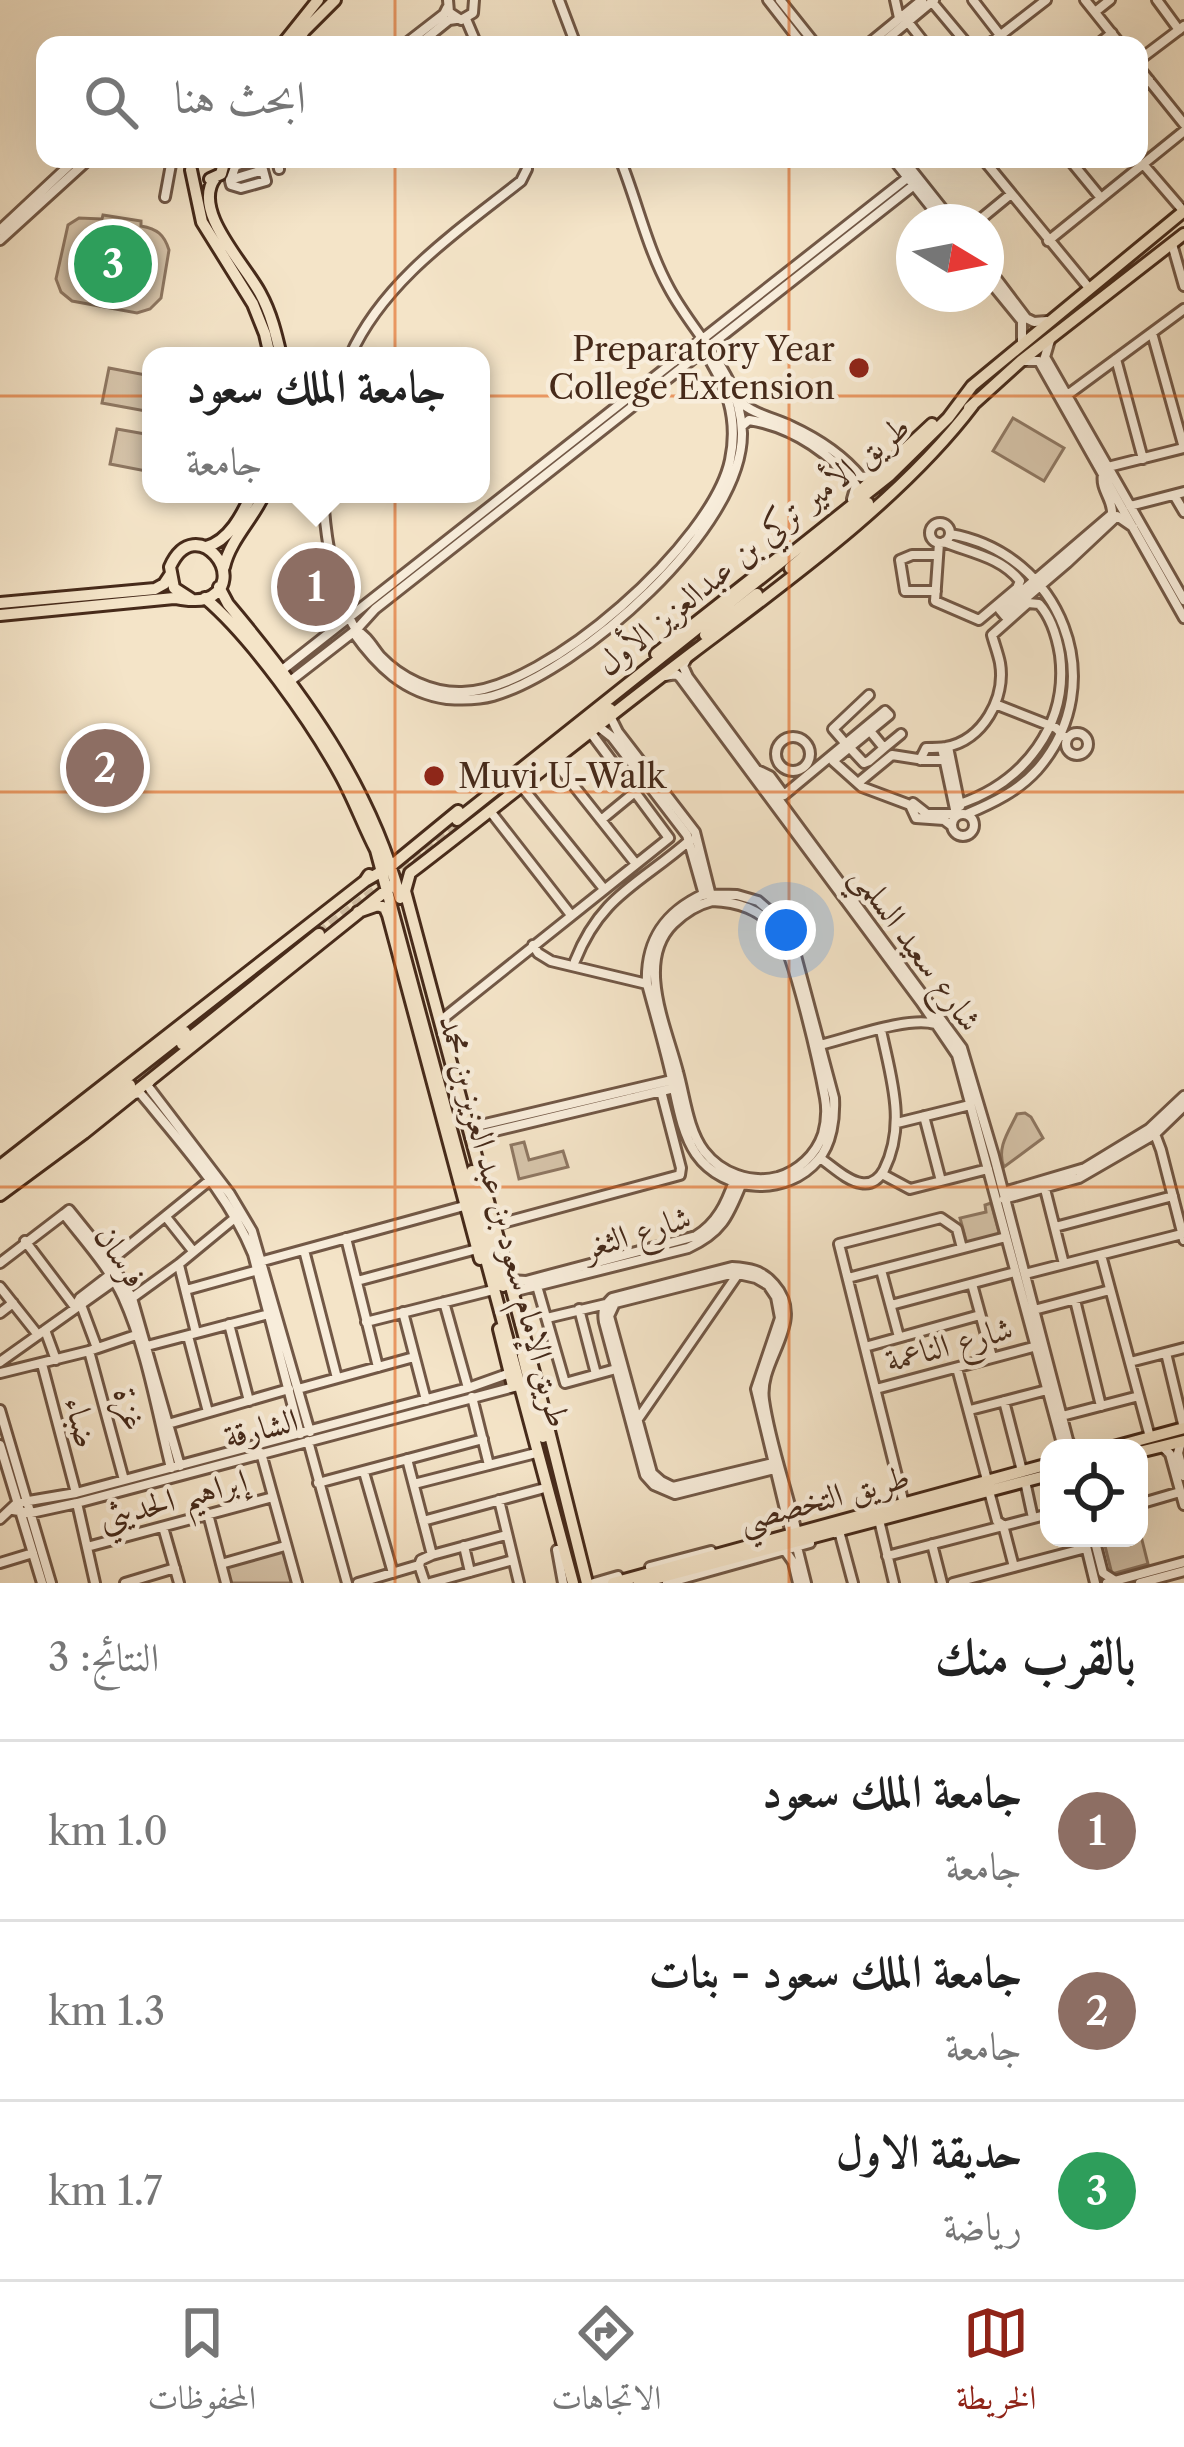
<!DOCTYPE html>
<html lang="ar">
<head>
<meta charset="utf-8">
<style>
	body { margin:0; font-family:"Libre Caslon Text",Amiri,serif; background:#f6f6f6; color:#222; direction:rtl }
	.controls { position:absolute; right:36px; bottom:36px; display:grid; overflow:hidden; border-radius:24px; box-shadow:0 12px 48px #0002 }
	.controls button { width:108px; height:108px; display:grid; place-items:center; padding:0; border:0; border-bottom:3px solid #e0e0e0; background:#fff; color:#222; font:60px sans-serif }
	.compass { position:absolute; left:896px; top:204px; width:108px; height:108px; border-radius:50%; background:#fff; box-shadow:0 12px 48px #0002; rotate:100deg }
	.you { position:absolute; left:786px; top:930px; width:42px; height:42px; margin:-30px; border:9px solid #fff; border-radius:50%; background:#1a73e8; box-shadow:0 0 0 18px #1a73e833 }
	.badge { display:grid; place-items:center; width:78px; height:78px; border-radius:50%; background:#8f2418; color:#fff; font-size:39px; font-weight:700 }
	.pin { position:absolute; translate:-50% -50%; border:6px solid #fff; box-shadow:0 3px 12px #0006 }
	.popup { position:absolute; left:142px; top:347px; width:348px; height:156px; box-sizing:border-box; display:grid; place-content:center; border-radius:24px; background:#fff; filter:drop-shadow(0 3px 9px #0005); font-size:39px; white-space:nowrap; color:#767676 }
	.popup b { font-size:45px; color:#222 }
	.popup::after { content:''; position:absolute; left:50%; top:100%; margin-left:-24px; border:24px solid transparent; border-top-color:#fff }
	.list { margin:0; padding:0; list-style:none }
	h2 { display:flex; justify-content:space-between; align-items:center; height:156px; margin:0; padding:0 48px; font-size:51px }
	h2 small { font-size:39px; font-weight:400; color:#767676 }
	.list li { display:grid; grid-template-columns:78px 1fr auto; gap:36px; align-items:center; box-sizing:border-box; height:180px; padding:0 48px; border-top:3px solid #e0e0e0 }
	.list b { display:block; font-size:45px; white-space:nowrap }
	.list p { margin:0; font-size:39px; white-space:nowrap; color:#767676 }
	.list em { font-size:39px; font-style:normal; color:#767676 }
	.icon { flex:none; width:66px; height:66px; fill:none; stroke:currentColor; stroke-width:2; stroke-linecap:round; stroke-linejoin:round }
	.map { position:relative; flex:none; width:1184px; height:1583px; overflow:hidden; direction:ltr }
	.search { position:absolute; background:#fff; box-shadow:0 12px 48px #0002; left:36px; right:36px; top:36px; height:132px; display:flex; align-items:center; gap:30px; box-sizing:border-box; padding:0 42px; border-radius:24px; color:#767676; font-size:45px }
	.sheet { height:696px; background:#fff }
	nav { display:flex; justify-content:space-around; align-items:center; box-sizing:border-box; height:168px; border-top:3px solid #e0e0e0; background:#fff; font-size:33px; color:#767676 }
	nav a { display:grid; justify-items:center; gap:6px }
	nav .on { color:#8f2418 }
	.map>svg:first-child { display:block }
	.green { fill:#d6c4aa; stroke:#8e7762; stroke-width:3 }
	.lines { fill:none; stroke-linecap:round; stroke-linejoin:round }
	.major-tunnel { stroke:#d1bfa5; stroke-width:10; stroke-dasharray:10 5; stroke-linecap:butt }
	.minor-casing { stroke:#725846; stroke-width:14 }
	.major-casing { stroke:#462a1a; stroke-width:16 }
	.minor { stroke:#f8eddb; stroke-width:8 }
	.major { stroke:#f4e4c8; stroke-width:10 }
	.grid { fill:none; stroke:#e0570d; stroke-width:3; stroke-opacity:0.55 }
	.poi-dot { fill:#8f2418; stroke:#f8eddb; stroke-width:4.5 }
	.labels { text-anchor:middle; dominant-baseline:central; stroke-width:9; stroke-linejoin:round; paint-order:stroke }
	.poi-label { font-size:33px; fill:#462a1a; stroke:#f8eddb; text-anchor:end }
	.street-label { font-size:33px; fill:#462a1a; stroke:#f8eddb }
</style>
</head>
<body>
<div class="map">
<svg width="1184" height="1583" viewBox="0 0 1184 1583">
	<rect width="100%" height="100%" fill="#f4e4c8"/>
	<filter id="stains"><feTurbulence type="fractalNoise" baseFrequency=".00167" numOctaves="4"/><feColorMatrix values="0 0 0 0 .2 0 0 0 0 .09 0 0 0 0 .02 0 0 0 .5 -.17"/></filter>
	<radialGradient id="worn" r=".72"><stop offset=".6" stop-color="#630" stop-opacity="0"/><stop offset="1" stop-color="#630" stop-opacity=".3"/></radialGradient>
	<path class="green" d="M 103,215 L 141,221 L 141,226 C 157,229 164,234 169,250 L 161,298 L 150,309 L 137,313 L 72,301 L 61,292 L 56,279 L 68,225 L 79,218 L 102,219 Z
		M 109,368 L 151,376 L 151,412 L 102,403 Z
		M 1013,418 L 1064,448 L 1044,481 L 993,451 Z
		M 117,429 L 151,435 L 151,472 L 110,464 Z
		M 1025,1113 L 1031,1117 L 1043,1138 L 1004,1167 C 996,1148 1009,1131 1017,1114 Z
		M 524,1142 L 529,1160 L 563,1151 L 568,1167 L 519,1179 L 511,1145 Z
		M 991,1203 L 1000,1236 L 967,1244 L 960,1218 L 986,1212 L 985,1205 Z
		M 1139,1528 L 1148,1564 L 1112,1574 L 1103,1538 L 1139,1538 Z
		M 284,1551 L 293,1583 L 230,1583 L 226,1567 Z"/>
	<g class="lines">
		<path class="major-tunnel" d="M 319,934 L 461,824"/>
		<g class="minor-casing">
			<path id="minor" d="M 448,0 L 449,12 L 461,20 L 473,13 L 474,0
				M 559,0 L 576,45
				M 768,0 L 803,45
				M 780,0 L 816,45
				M 895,0 L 899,18
				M 973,0 L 1000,35
				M 1085,0 L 1121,45
				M 1157,0 L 1179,30
				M 932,2 L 968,45
				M 1095,12 L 1110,0
				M 466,19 L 477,45
				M 908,22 L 926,45
				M 404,45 L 444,14 L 447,8
				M 418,45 L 449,20 L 456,19
				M 867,45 L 922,0
				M 880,45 L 934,0
				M 988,45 L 1046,0
				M 1097,45 L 1112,33
				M 1139,60 L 1184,26
				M 1139,68 L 1184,124
				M 1139,88 L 1149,80
				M 186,159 L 189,162
				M 238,159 L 230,181 L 231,185 L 241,188 L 266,181 L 260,159
				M 277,159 L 279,169
				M 893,159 L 943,222
				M 903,159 L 953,222
				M 983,159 L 1089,288
				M 1069,159 L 1101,198
				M 152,160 L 152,159
				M 1143,164 L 1180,207
				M 238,165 L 257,159
				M 230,180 L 263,170
				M 165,197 L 172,159
				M 977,222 L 1011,194
				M 0,230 L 76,159
				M 0,240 L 89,159
				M 1048,241 L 1184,131
				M 1172,244 L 1184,286
				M 986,265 L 1026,318 L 1034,322 L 1047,321
				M 986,277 L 1022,321 L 1022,342
				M 1152,333 L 1184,448
				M 1050,340 L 1045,357 L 1184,600
				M 350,356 C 384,280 458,231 521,181 L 527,169 L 526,159
				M 1116,359 L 1143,459
				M 1022,361 L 1039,361 L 1184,618
				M 1066,396 L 1184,309
				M 739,401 C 753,414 774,418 791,426 C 817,438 843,455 861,477 L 873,476
				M 742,426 L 749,420 C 792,427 828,452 856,485 L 852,499
				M 1108,467 L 1184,448
				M 1103,474 C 1100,490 1113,499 1112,514 L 1000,610 L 1005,616 L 1067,563 L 1117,516 L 1133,527
				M 323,494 C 325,536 334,594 356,630 L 353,632 C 377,666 404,693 447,699 C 462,700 479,700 493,696 C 579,671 743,529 742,433 C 741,374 695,337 669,288 C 647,248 637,201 620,159
				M 1174,495 L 1184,512
				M 1130,506 L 1184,492
				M930 533a10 10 0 1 1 20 0a10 10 0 1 1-20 0Z
				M 950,534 C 1061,553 1113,683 1037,770 C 1018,791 993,803 967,814
				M 939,543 L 935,601 L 979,620 L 1017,588 L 1020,581 C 1001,557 971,553 944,542
				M 936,591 L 905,591 L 900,560 L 912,555 L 938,555
				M 356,630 C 367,636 372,646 380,656 C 401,678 432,693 462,692 C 546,691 713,542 730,460 C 739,418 726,383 702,348
				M 687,658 L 683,666 L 688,677 L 962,1048 L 994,1156 L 1068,1440 L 1072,1448
				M 281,671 L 907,178
				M 665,676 L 676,674 L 680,677 L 921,1002 L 957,1055 L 1061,1440 L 1060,1448
				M 289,682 L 356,630 L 375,609 L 914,185
				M 995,704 L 1056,728 L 1067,739
				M 611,718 L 618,732 L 695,832 L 711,896
				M 599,727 L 612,737 L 687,835 L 704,895
				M 870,731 L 884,748 L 901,734
				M1066 744a11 11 0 1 1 22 0a11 11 0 1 1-22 0Z
				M776 754a17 17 0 1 1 34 0a17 17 0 1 1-34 0Z
				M 846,744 L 833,729 L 869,695
				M 948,747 L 960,806
				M 850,748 L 864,763 L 869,761 L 884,748
				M 942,748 L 956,814
				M 920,760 L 926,748 C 932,748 939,748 946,747 C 983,740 1006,698 1000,663 C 998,653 994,643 992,635 L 1028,603 L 1039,604 C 1051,617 1057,637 1060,655 C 1069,725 1024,782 960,804
				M 555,762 L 636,864
				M 755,769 L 770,776 L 784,795 L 885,711 L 889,715 L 833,761 L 862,787 L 910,805 L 916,818 L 944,820 L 952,826
				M 858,783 L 892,755 L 924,760 L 945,760
				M 522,787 L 604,889
				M 913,803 L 927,814 L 960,814
				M 490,811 L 571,915
				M952 825a11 11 0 1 1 22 0a11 11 0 1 1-22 0Z
				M 601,820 L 635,792
				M 704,894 L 737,895 L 758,901 L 780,920 L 791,937 L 834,1098 C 835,1118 832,1144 818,1160 C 787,1197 724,1194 696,1154 C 681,1132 677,1100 671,1075 C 664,1044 655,1014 647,984 C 645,940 665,912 704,894 Z
				M 712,901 C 738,902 760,909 777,930 C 794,953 819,1065 825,1098 C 827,1109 826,1123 823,1134 C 816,1155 798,1171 778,1177 C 750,1184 721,1173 704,1151 C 688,1130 685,1097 678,1072 C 667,1028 635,962 673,924 C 685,912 696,905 712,901 Z
				M 533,945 L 538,953 L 551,961 L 647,984
				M 575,961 C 601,895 640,884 690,840
				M 440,1021 L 669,838 L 591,733
				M 816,1046 C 847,1039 907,1016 935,1024
				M 151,1080 L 148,1085 L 150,1089 L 230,1194 L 252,1231 L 310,1432
				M 134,1094 L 140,1093 L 151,1106 C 189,1153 230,1198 253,1254 L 300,1434
				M 924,1116 L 941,1181
				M 897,1123 L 970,1105
				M 468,1128 L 672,1080
				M 1155,1134 L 1161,1150 L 1184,1240
				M 470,1137 L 674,1088
				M 820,1158 C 832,1166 847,1181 861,1183 C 872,1185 879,1179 884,1170 C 907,1124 891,1078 881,1030
				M 882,1174 L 910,1189 L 988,1169
				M 1045,1189 L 1064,1264
				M 1004,1192 L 1085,1168 L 1149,1129 L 1184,1096
				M 1004,1199 L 1079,1178 L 1155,1134 L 1184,1106
				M 64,1214 L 69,1210 L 110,1261 L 132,1298 L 180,1466
				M 64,1214 C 84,1240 109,1267 123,1297 C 147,1350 157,1412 171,1468
				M 166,1217 L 193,1251
				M 495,1225 L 680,1175 L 681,1168 L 661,1091
				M 1055,1227 L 1173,1196
				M 346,1238 L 378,1367
				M 25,1241 L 75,1307 L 80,1298 L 110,1275
				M 304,1250 L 337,1378
				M 1101,1255 L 1150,1437
				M 110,1261 L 210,1180
				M 263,1261 L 464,1206
				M 0,1263 L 64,1214
				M 179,1265 L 196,1333
				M 881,1270 L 899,1337
				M 1025,1274 L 1182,1234
				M 848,1278 L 1006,1237
				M 510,1280 L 526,1281 L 696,1236 C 717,1223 726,1204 734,1181
				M 357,1281 L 477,1249
				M 972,1284 L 992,1357
				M 537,1286 L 565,1383 L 616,1369
				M 0,1287 L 38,1335
				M 186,1290 L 258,1270
				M 514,1294 L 520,1290 L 688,1248 C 721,1233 728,1217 741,1185
				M 132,1298 L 179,1264 L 236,1217
				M 1075,1300 L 1101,1406
				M 444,1302 L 468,1388
				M 81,1305 L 97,1348
				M 891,1305 L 1015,1272
				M 579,1309 L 596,1374
				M 1034,1310 L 1110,1290
				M 403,1312 L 426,1400
				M 0,1313 L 13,1303
				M 547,1318 L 606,1304
				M 366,1322 L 489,1291
				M 229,1324 L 249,1401
				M 45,1330 L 56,1360
				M 188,1336 L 208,1412
				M 147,1346 L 269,1314
				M 865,1347 L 980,1315
				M 89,1351 L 124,1480
				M 1166,1353 L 1184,1428
				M 0,1362 L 114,1281
				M 1130,1362 L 1184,1348
				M 42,1364 L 76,1493
				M 957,1368 L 987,1480
				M 0,1373 L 89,1351 L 136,1335
				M 298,1389 L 414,1357
				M 876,1389 L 1037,1346
				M 472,1397 L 489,1465
				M 1004,1401 L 1022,1471
				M 0,1410 L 51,1583
				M 970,1410 L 1047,1390
				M 1062,1416 L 1139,1396
				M 638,1419 L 738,1274
				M 168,1424 L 289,1389
				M 308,1441 L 347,1583
				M 1181,1442 L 1178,1453 L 1184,1476
				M 0,1445 L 42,1583
				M 1163,1447 L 1170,1454 L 1184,1505
				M 261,1453 L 297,1583
				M 407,1459 L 432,1555
				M 773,1463 L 673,1487 L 661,1481 L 652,1473 L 609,1316 L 615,1303 L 734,1273 L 756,1278 L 768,1285 L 776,1297 L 780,1318 L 756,1389 L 790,1530
				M 774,1469 L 675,1494 L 654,1485 L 645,1475 L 604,1322 C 602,1311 604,1306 612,1298 L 732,1267 C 749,1268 762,1270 774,1284 C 808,1322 758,1359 764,1400 C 770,1443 786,1486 796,1529
				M 364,1472 L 393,1573
				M 1025,1481 L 1033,1518
				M 318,1483 L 483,1439
				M 414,1484 L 532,1454
				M 989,1491 L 997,1521 L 1003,1525 L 1014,1567
				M 499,1500 L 519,1583
				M 77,1503 L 95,1583
				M 904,1504 L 839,1244 L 941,1218 L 957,1229 L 962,1248
				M 1139,1504 L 1180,1492
				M 13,1510 L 31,1513 L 77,1503 L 514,1387
				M 208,1514 L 226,1583
				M 0,1519 L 17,1503 L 76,1493 L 468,1388 L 510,1373
				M 879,1520 L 894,1583
				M 423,1521 L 541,1489
				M 163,1527 L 179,1583
				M 835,1533 L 839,1531 L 853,1583
				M 1084,1538 L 1095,1583
				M 1094,1538 L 1103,1573 L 1114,1580
				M 932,1544 L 942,1583
				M 464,1546 L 470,1572
				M 87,1547 L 273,1497
				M 797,1547 L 806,1583
				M 557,1550 L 563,1583
				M 786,1552 L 793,1562 L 798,1583
				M 887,1556 L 1049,1514
				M 0,1563 L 33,1553
				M 221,1564 L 285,1546
				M 419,1565 L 425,1583
				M 650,1567 L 711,1551
				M 125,1583 L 175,1568
				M 358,1583 L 419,1565 L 421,1560 L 432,1555 L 506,1535
				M 430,1583 L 513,1560
				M 594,1583 L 618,1576
				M 667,1583 L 810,1543
				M 953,1583 L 1086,1548
				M 1107,1583 L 1184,1562
				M 1140,1583 L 1184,1571"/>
		</g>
		<g class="major-casing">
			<path id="major" d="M 282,45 L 318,0
				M 295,45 L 304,31 L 335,0
				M 191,170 L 202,222 L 253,304 L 265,334 L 270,356
				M 215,178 C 191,210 244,263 260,293 C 271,313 276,334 281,356
				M 210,179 L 221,174 L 225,159
				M 969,408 L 1021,361 L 1184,234
				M 858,493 L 932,424
				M 206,547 C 229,541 242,515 252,494
				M 224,567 C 230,540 253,519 264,494
				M 790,568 L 868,503
				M 219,587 L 228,604 C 302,692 370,785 400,898
				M 205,598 C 252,638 310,720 340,774 C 354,799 363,825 376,850 L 573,1583
				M 0,603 L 155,589 L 164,584 L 170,575
				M 0,615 L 174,598 C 184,599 195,602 205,599 C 253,583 196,509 170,567 L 174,588 L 191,599
				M 705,635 L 757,594
				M 656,654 L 778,558
				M 529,770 L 610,709
				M 457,820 L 890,475 L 948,418 L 972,386 L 1184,211
				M 365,881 L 391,866 L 458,811
				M 358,912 L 378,905 L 385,908 L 388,915 L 480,1259
				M 182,1044 L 319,934
				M 0,1166 L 365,881 L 369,875
				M 472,1171 L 503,1286
				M 0,1177 L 185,1032
				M 0,1186 L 130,1085
				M 0,1195 L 84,1133 L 393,885
				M 499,1329 L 513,1386
				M 523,1356 L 543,1437
				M 1110,1448 L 1184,1428
				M 1139,1452 L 1184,1441
				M 587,1583 L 540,1395 L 405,891 L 410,873 C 504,801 597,725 692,653 C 786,582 902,499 973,405
				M 613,1583 L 1049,1464
				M 639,1583 L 1049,1475"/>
		</g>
		<use href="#minor" class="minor"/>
		<use href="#major" class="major"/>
	</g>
	<path class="grid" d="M 395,0 L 395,45M 789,0 L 789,45M 395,159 L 395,1583M 789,159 L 789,1583M 0,396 L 1184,396M 0,792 L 1184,792M 0,1187 L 1184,1187"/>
	<g class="poi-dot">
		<circle cx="859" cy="368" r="12"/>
		<circle cx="434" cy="776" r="12"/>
	</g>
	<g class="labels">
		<g class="poi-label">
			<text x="835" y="349">Preparatory Year<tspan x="835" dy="38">College Extension</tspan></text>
			<text x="458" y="776" text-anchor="start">Muvi U-Walk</text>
		</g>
		<g class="street-label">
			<text transform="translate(753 545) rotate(-39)">طريق الأمير تركي بن عبدالعزيز الأول</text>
			<text transform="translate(917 948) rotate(54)">شارع سعيد السلمي</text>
			<text transform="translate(505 1221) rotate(75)">طريق الإمام سعود بن عبد العزيز بن محمد</text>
			<text transform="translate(637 1232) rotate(-17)">شارع الثغر</text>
			<text transform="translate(121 1256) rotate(57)">فرسان</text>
			<text transform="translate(949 1344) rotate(-15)">شارع الناعمة</text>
			<text transform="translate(130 1409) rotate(75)">غزة</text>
			<text transform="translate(82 1422) rotate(75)">ضباء</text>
			<text transform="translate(261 1428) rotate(-14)">الشارقة</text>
			<text transform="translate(824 1498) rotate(-15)">طريق التخصصي</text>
			<text transform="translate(173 1499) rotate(-15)">إبراهيم الحديثي</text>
		</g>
	</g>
	<rect width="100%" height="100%" filter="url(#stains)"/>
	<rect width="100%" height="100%" fill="url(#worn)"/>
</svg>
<div class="controls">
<button><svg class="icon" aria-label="locate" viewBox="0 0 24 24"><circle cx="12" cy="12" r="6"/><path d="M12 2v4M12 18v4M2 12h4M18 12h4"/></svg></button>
</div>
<svg class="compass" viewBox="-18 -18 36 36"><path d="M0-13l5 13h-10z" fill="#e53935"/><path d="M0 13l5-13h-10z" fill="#767676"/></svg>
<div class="you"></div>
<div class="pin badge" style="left:316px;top:587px;background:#8d6e63">1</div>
<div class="popup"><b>جامعة الملك سعود</b>جامعة</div>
<div class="pin badge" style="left:105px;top:768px;background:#8d6e63">2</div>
<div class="pin badge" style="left:113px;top:264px;background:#2e9e5b">3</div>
<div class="search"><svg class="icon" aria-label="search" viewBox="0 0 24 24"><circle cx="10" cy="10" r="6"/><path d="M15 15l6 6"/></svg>ابحث هنا</div>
</div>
<section class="sheet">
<h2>بالقرب منك<small>النتائج: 3</small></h2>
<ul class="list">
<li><span class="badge" style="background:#8d6e63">1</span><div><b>جامعة الملك سعود</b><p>جامعة</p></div><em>1.0 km</em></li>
<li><span class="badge" style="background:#8d6e63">2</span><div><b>جامعة الملك سعود - بنات</b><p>جامعة</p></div><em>1.3 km</em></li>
<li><span class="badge" style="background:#2e9e5b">3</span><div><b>حديقة الاول</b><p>رياضة</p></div><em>1.7 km</em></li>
</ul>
</section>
<nav>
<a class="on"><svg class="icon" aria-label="map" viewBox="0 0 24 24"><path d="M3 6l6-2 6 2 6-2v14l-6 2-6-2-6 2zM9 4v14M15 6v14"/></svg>الخريطة</a>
<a><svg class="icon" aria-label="directions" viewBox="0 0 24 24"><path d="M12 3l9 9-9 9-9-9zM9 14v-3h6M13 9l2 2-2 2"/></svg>الاتجاهات</a>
<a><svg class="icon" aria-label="saved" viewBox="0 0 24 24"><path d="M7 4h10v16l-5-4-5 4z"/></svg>المحفوظات</a>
</nav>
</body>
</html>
